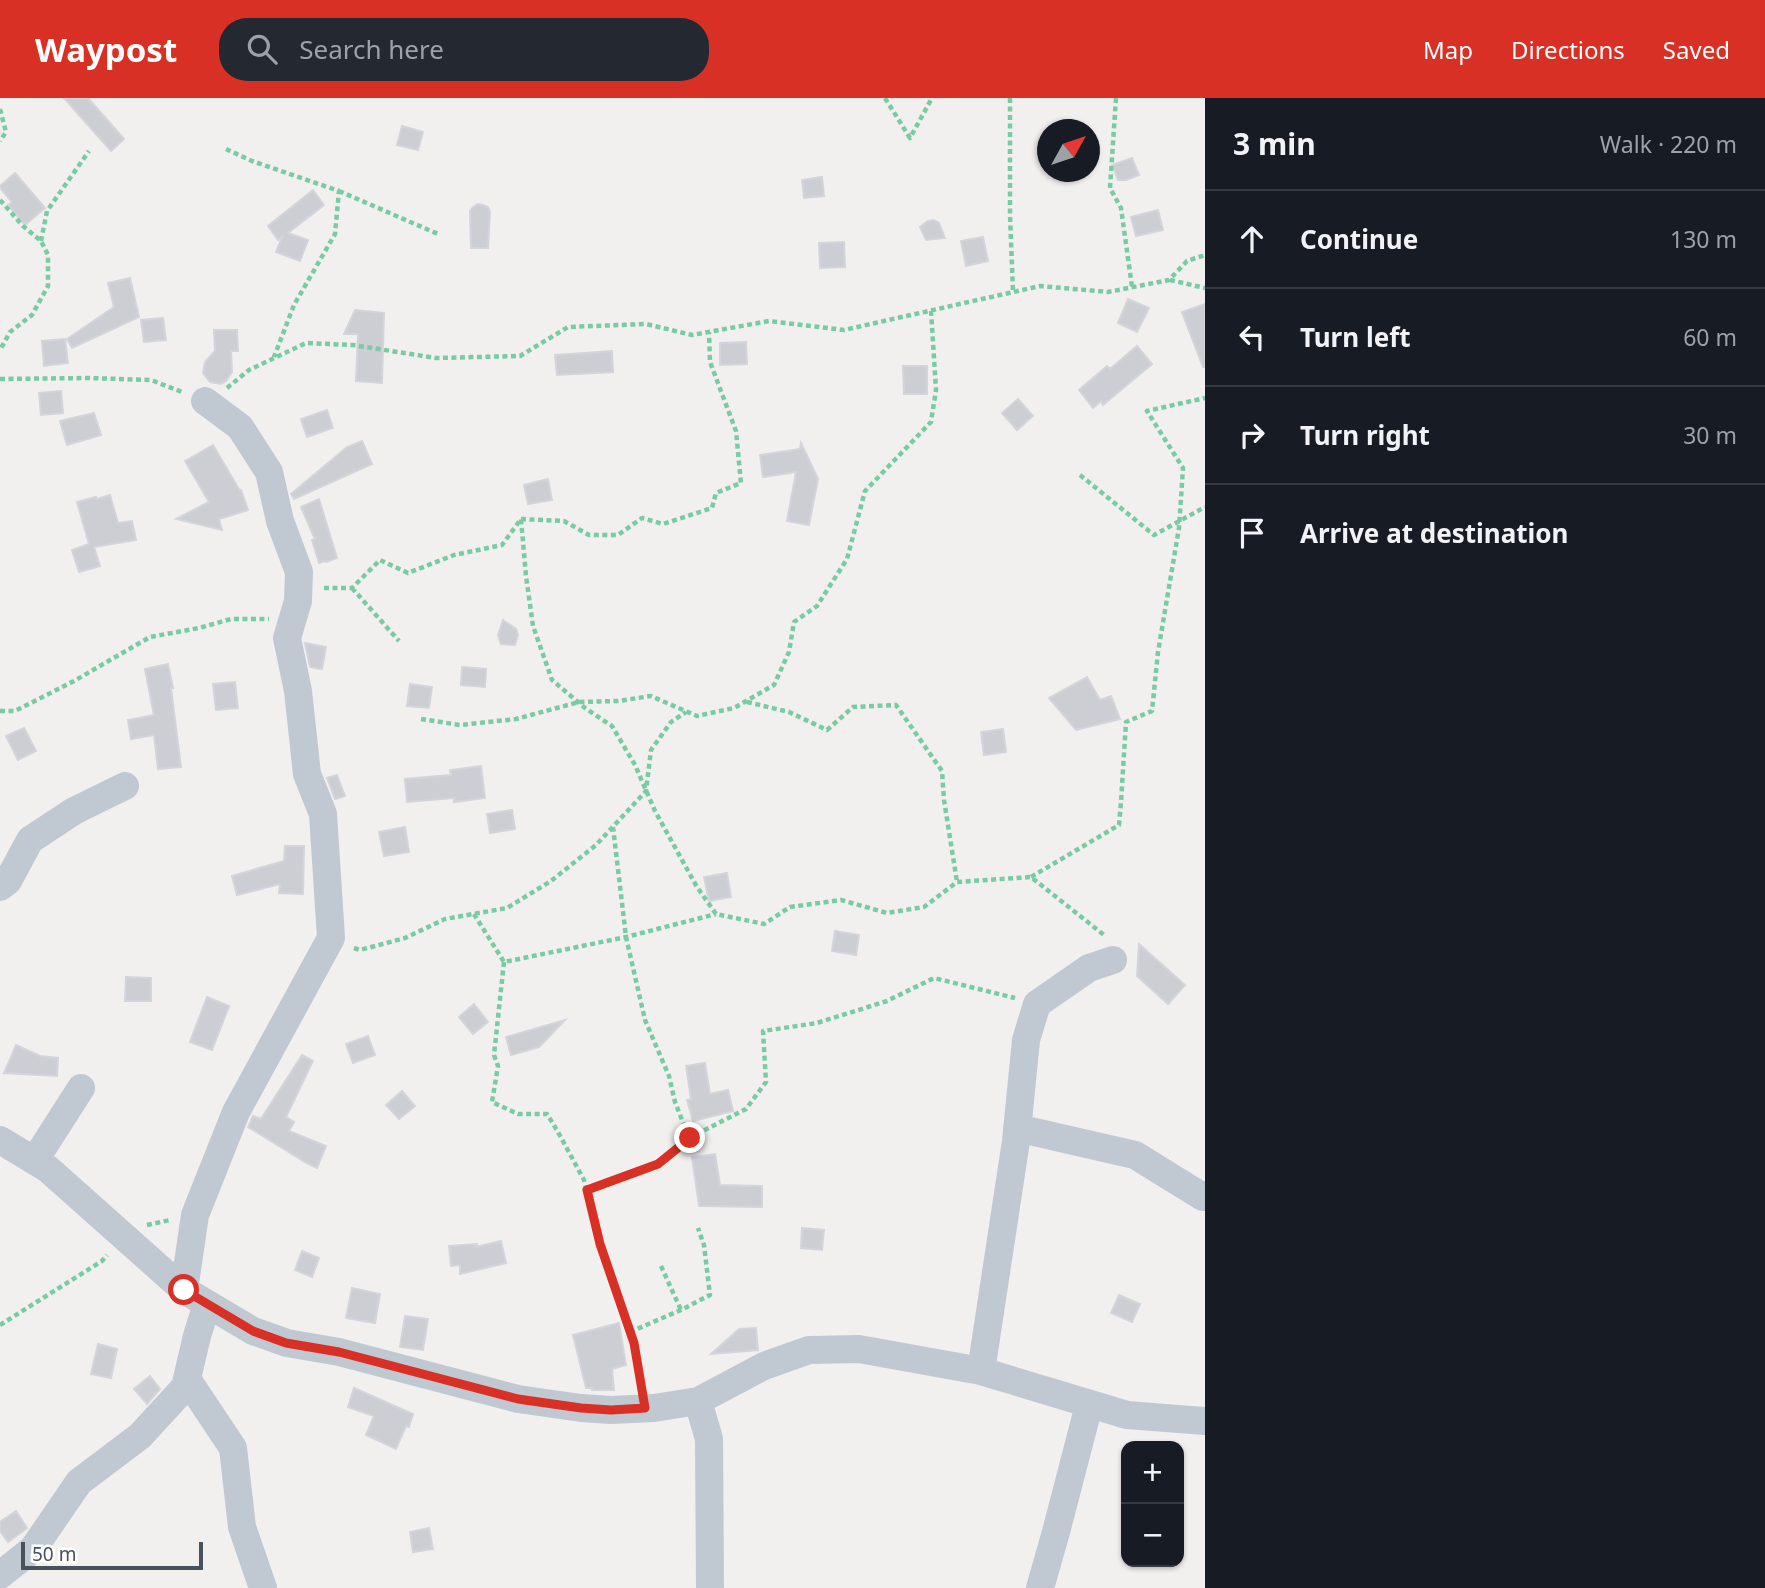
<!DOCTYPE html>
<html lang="en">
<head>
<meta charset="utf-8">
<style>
	body { margin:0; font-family:"Noto Sans",sans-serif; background:#242831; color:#f1f3f6 }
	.controls { position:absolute; right:21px; bottom:21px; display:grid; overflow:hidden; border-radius:14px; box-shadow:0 2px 5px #0004 }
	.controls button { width:63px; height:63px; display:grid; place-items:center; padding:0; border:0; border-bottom:2px solid #363941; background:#171b24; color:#f1f3f6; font:35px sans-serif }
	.compass { position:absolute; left:1037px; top:21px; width:63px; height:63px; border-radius:50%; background:#171b24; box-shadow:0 2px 5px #0004; rotate:50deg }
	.scale { position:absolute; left:21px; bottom:18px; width:182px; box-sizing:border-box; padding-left:7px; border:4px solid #48525c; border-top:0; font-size:19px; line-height:24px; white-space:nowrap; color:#48525c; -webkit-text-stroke:5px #fff; paint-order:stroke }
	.stop { position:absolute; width:21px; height:21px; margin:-16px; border:5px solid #d93025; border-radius:50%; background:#fff }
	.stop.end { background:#d93025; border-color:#fff; box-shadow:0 2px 7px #0008 }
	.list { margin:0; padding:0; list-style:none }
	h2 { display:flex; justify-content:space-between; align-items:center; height:91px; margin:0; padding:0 28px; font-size:30px }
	h2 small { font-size:23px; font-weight:400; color:#9ea1a6 }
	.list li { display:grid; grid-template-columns:46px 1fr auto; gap:21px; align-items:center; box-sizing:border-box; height:98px; padding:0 28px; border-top:2px solid #363941 }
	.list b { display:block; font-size:26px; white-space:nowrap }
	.list em { font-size:23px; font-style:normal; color:#9ea1a6 }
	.icon { flex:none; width:38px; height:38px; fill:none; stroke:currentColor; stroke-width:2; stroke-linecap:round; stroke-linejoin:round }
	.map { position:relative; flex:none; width:1205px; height:1490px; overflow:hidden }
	header { display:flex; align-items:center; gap:42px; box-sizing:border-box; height:98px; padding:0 35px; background:#d93025; color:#fff }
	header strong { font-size:33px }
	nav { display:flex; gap:38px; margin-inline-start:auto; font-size:24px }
	.search { width:490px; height:63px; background:#242831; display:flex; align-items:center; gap:18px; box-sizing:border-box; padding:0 24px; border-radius:28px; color:#9ea1a6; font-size:26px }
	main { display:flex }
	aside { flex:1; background:#171b24 }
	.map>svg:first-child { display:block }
	.building { fill:#ccced4; stroke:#d3d5db; stroke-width:2 }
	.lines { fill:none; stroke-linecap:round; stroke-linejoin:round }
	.path { stroke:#78cba3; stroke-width:4.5; stroke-dasharray:5 3.5; stroke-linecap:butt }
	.minor { stroke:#c0c9d1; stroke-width:28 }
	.route { stroke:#d93025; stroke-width:9 }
</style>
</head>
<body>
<header>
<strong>Waypost</strong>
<div class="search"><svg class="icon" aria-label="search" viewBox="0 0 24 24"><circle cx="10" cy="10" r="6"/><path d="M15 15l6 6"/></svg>Search here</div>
<nav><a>Map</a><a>Directions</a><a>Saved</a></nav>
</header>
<main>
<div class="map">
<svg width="1205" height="1490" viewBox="0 0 1205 1490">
	<rect width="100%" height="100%" fill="#f2efef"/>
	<path class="building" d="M 64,0 L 88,0 L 124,41 L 111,53 Z
		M 402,28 L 423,34 L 418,52 L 397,47 Z
		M 1132,60 L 1139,77 L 1126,82 L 1118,82 L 1112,67 Z
		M 15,75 L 45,110 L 25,127 L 8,107 L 12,104 L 0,90 L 0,88 Z
		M 822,79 L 824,98 L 804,100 L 802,82 Z
		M 313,92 L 324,107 L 288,135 L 308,142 L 300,163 L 276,154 L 282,139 L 278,142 L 268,128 Z
		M 478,106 L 483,107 L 488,109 L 490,114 L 488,150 L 471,150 L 470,113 L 473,109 Z
		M 1158,112 L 1163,132 L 1136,138 L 1131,119 Z
		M 934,122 L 939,125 L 945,140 L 926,142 L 920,129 L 928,123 Z
		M 983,139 L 988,163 L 966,168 L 961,143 Z
		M 844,144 L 845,169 L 820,170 L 819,145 Z
		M 130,180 L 139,219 L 72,250 L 67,241 L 114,209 L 108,185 Z
		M 1128,201 L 1149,210 L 1137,234 L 1118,225 Z
		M 1205,206 L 1205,269 L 1203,269 L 1182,214 Z
		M 355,212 L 384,215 L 382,285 L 356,283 L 358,236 L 344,236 Z
		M 163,220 L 166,242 L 144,244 L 141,222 Z
		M 214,232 L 237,232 L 238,253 L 231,253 L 232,274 L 226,283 L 221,286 L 210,284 L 203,275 L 205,264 L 215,253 Z
		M 65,241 L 68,265 L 44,268 L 42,243 Z
		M 746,244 L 747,266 L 720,267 L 720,245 Z
		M 1137,248 L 1152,266 L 1103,307 L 1101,303 L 1093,310 L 1079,292 L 1107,268 L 1110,271 Z
		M 612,253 L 613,274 L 557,277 L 555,257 Z
		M 903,268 L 927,268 L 927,296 L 904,296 Z
		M 61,293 L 63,315 L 41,317 L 39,295 Z
		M 1018,301 L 1033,318 L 1017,332 L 1002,315 Z
		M 327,312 L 333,330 L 307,339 L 301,321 Z
		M 94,315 L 101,337 L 67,347 L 60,323 Z
		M 362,343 L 372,366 L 294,401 L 291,396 L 347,349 Z
		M 801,345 L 818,381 L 809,427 L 787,423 L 796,374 L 763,379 L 760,357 L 800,351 Z
		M 213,347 L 240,393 L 241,392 L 248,412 L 219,421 L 222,432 L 176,421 L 209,404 L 185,363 Z
		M 548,381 L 552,402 L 528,406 L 524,387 Z
		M 110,397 L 118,425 L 132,423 L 136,442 L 94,449 L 100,468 L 79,474 L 72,452 L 89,446 L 77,404 L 96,399 L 97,401 Z
		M 319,401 L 337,460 L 326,464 L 325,463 L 319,465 L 312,442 L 315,441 L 301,409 Z
		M 503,522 L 516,531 L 518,537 L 515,547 L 501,546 L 498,537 Z
		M 305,545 L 326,549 L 322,571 L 310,569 Z
		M 168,566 L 173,590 L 171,590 L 181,669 L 158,671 L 154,637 L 131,641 L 128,622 L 154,617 L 145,571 Z
		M 462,569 L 486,571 L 485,589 L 461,587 Z
		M 1087,579 L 1100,602 L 1111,598 L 1120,621 L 1076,632 L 1049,600 Z
		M 235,584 L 238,610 L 216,612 L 213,586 Z
		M 410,586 L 432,589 L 429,610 L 407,608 Z
		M 24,630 L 36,653 L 18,662 L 6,638 Z
		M 1003,631 L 1006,654 L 984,657 L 981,634 Z
		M 481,668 L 485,700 L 454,704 L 454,700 L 407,704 L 405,681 L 451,677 L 450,672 Z
		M 337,677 L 345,698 L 335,701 L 327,680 Z
		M 512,712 L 515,731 L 490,735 L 487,716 Z
		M 405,729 L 409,754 L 384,758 L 379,734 Z
		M 285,748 L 304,748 L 303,796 L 279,795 L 280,786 L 237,797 L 232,778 L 284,763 Z
		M 727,775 L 731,799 L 709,803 L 704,779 Z
		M 835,833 L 859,837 L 856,857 L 832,853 Z
		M 1139,846 L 1185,887 L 1168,906 L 1137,878 Z
		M 126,879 L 151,880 L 151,903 L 125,903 Z
		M 207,899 L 229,908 L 212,952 L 190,944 Z
		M 474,906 L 488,924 L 473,936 L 459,919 Z
		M 565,922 L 539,949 L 511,957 L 506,939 Z
		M 368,938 L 375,957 L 353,965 L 346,946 Z
		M 16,947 L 40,958 L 58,960 L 57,978 L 4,975 Z
		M 302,957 L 313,963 L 286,1019 L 294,1024 L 289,1033 L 326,1048 L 317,1070 L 305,1064 L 248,1029 L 253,1018 L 261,1021 Z
		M 705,965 L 710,996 L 728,992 L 733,1013 L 693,1023 L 687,1002 L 691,1001 L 686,968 Z
		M 402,993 L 415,1008 L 399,1021 L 386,1007 Z
		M 715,1056 L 720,1087 L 762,1088 L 762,1109 L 699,1108 L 692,1059 Z
		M 802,1130 L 824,1132 L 822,1152 L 801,1150 Z
		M 501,1143 L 506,1165 L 460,1176 L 460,1167 L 451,1168 L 449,1148 L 477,1146 L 476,1149 Z
		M 302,1153 L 319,1160 L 312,1179 L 295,1172 Z
		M 352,1190 L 380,1196 L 375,1225 L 346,1220 Z
		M 1119,1197 L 1140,1206 L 1132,1224 L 1111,1215 Z
		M 405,1218 L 428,1221 L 423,1252 L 400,1249 Z
		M 619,1225 L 626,1267 L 612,1271 L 614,1292 L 592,1292 L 592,1290 L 586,1290 L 573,1237 Z
		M 756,1230 L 758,1252 L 711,1256 L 739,1231 Z
		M 98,1246 L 117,1251 L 111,1280 L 91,1276 Z
		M 150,1278 L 160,1291 L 147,1306 L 134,1291 Z
		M 354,1290 L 413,1316 L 409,1329 L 406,1328 L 396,1351 L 366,1337 L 374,1318 L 348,1309 Z
		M 16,1413 L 27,1430 L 8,1444 L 0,1433 L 0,1424 Z
		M 429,1430 L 433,1451 L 413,1454 L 410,1434 Z"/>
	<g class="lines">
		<path class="path" d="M 885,0 L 910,40 L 932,0
			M 1010,0 L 1010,117 L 1013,193
			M 1116,0 L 1110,90 L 1121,110 L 1132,189
			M 0,11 L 6,34 L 0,43
			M 226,51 L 252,63 L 339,93 L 335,136 L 294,207 L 274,259
			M 339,93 L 438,136
			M 0,102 L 23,128 L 41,143 L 48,157 L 48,188 L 32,217 L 10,234 L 0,252
			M 41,143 L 47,113 L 89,53
			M 1170,182 L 1205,190
			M 0,281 L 88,280 L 151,282 L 182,294
			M 227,290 L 249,272 L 306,245 L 353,247 L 436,260 L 520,258 L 568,229 L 646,226 L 692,237 L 769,223 L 844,232 L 1040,188 L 1108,194 L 1169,182 L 1187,163 L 1205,157
			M 1080,377 L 1154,437 L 1205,409
			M 521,421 L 564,423 L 589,437 L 618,437 L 642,420 L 663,426 L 712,410 L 716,395 L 741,385 L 736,333 L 710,264 L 709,234
			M 324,490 L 352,490 L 380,462 L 408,475 L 454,457 L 502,447 L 521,421 L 526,478 L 533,528 L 552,582 L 585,610 L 612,628 L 635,667 L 655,713 L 682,762 L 697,789 L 716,816 L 764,826 L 790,809 L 841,802 L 887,815 L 924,809 L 957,784 L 1031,779 L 1104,837
			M 352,490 L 399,543
			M 747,604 L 789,614 L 827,632 L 853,609 L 896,607 L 942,673 L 944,702 L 957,784
			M 0,613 L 15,613 L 74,583 L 150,539 L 199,530 L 231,521 L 269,521
			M 421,621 L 460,627 L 516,621 L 579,604 L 618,603 L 651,598 L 697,618 L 734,610 L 774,587 L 789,554 L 794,524 L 817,508 L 847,461 L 865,393 L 931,324 L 936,292 L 931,212
			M 1031,779 L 1119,727 L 1121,704 L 1126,624 L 1152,613 L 1158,554 L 1179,430 L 1183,370 L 1147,313 L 1205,300
			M 474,816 L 504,864 L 626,839 L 716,816
			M 354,850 L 360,852 L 405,840 L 445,821 L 507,810 L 551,783 L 596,747 L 646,693 L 651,652 L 671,624 L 686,614
			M 504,864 L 494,957 L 498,968 L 492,1004 L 518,1016 L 547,1016 L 558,1034 L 584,1082 L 600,1146 L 634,1245 L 641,1285
			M 689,1040 L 746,1011 L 766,984 L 763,933 L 817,925 L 887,903 L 934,880 L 1015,900
			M 587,1092 L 658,1066 L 689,1040 L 675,1004 L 669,978 L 645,922 L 626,839 L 613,729
			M 147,1127 L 170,1122
			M 661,1168 L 681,1212
			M 0,1227 L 102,1163 L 107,1157
			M 630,1234 L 681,1212 L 710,1197 L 704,1147 L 698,1130"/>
		<path class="minor" d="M 0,789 L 8,783 L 30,742 L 74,713 L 125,688
			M 1017,1030 L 1135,1057 L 1203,1099 L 1205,1097
			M 0,1042 L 48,1071 L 184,1192 L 253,1233 L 287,1245 L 339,1254 L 518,1301 L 581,1310 L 611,1312 L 654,1310 L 698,1303 L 764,1268 L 809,1252 L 859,1251 L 981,1273 L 1127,1317 L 1205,1323
			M 35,1062 L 81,990
			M 184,1192 L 195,1117 L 236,1014 L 331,840 L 323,716 L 307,676 L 298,593 L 287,540 L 298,503 L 299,474 L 280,423 L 269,374 L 240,329 L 205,303
			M 981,1273 L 1016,1043 L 1026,942 L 1037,906 L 1089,870 L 1113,862
			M 187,1281 L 233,1350 L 242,1429 L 263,1490
			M 698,1303 L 709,1341 L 710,1490
			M 0,1477 L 33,1451 L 79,1384 L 140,1338 L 185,1289 L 197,1238 L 207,1206
			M 1040,1490 L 1056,1434 L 1089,1307"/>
	</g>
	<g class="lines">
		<path class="route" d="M 184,1192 L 253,1233 L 286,1245 L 339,1254 L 518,1301 L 581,1310 L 611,1312 L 645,1310 L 634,1245 L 600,1146 L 587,1092 L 658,1066 L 690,1040"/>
	</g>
</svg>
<div class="controls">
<button>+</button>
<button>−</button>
</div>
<svg class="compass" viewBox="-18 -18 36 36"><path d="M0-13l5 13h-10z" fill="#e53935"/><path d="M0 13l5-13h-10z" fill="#9ea1a6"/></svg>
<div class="scale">50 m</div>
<div class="stop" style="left:184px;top:1192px"></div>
<div class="stop end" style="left:690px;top:1040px"></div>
</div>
<aside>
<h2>3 min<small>Walk · 220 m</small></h2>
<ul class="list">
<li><svg class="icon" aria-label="ahead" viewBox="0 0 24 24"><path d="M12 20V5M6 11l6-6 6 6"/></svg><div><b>Continue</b></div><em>130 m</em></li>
<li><svg class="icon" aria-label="left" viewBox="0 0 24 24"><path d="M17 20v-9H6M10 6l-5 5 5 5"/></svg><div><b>Turn left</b></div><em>60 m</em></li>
<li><svg class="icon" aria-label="right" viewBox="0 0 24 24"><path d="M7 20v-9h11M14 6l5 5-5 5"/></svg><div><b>Turn right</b></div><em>30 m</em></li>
<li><svg class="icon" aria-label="arrive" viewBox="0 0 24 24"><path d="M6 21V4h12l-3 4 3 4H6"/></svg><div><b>Arrive at destination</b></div></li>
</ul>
</aside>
</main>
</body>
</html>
